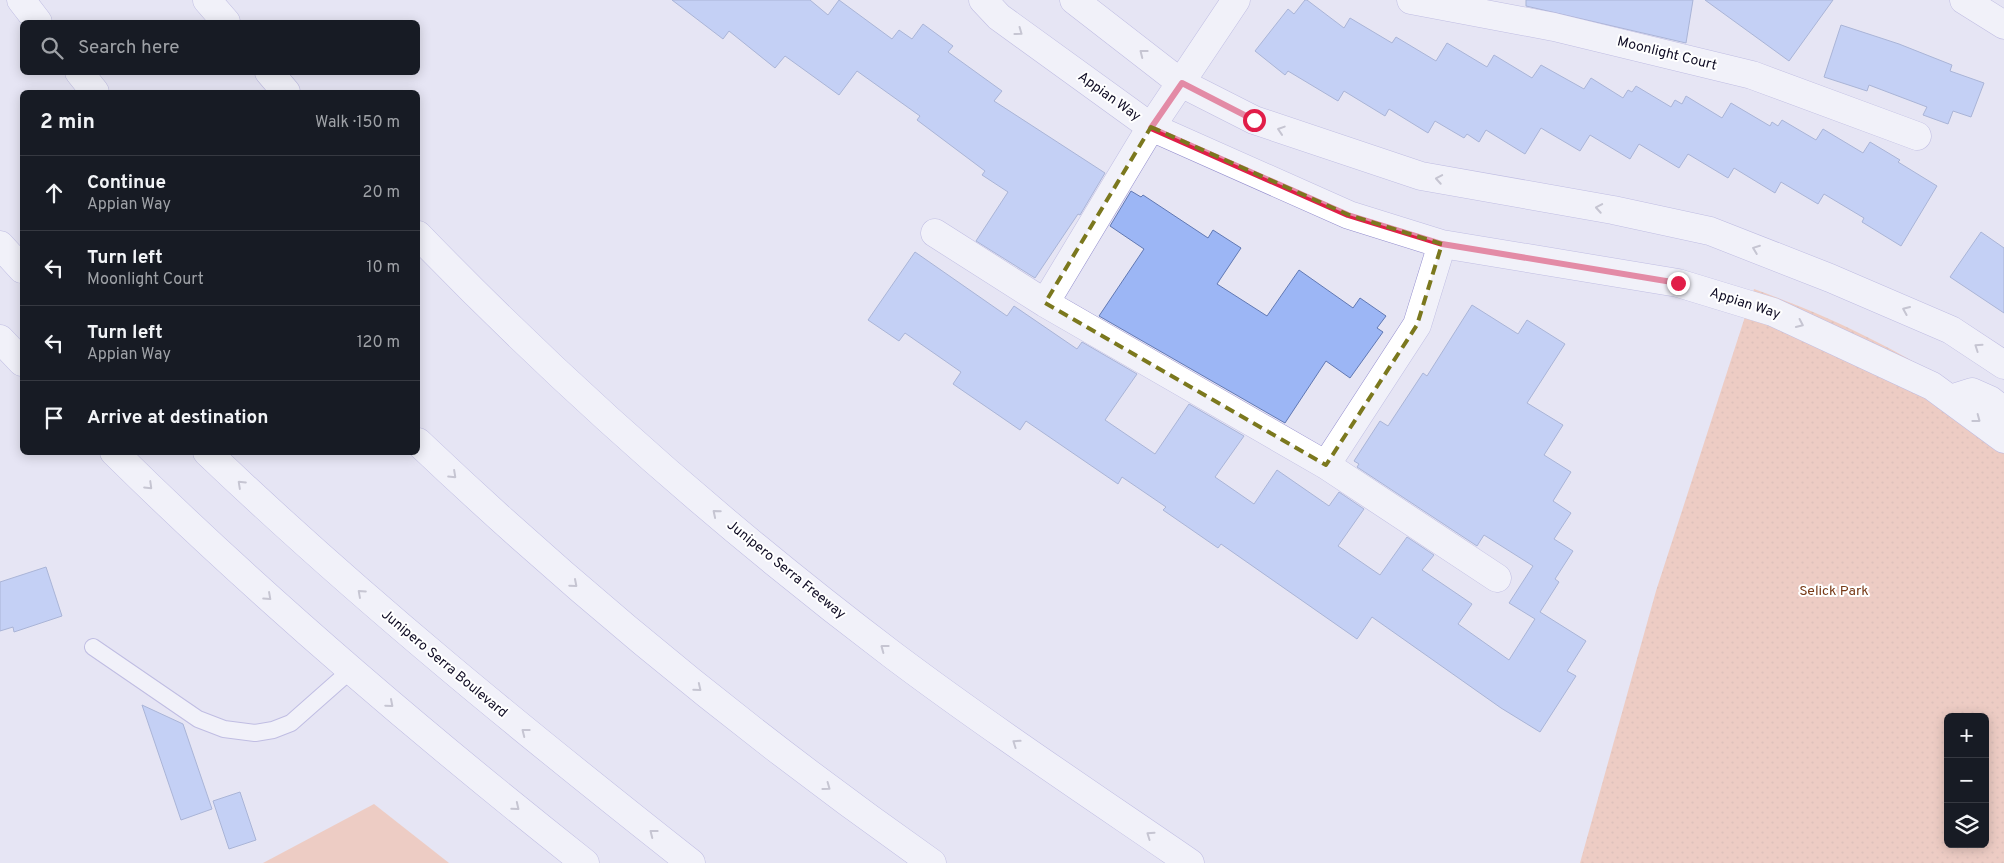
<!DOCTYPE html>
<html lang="en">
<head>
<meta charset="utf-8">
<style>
	body { margin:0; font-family:Overpass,sans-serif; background:#242831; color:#f1f3f6 }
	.controls { position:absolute; right:15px; bottom:15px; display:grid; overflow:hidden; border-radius:8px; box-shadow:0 2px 12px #0003 }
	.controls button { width:45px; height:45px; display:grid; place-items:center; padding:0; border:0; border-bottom:1px solid #363941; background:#171b24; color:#f1f3f6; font:25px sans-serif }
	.stop { position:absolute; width:15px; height:15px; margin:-11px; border:4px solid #e11d48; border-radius:50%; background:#fff }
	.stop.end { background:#e11d48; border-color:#fff; box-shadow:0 1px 5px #0008 }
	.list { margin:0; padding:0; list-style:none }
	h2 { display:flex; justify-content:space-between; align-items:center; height:65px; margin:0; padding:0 20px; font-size:21px }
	h2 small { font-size:16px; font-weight:400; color:#9ea1a6 }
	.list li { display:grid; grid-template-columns:32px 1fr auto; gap:15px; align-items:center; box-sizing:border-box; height:75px; padding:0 20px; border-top:1px solid #363941 }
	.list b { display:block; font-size:19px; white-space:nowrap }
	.list p { margin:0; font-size:16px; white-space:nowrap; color:#9ea1a6 }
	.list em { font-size:16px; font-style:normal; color:#9ea1a6 }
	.icon { flex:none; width:28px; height:28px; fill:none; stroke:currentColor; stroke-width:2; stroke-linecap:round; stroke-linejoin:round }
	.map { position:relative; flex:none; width:2004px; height:863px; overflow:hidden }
	.search { position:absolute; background:#171b24; box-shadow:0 2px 12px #0003; left:20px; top:20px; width:400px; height:55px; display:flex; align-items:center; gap:12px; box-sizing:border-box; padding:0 18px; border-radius:8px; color:#9ea1a6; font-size:19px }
	.panel { position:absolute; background:#171b24; box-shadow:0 2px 12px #0003; left:20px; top:90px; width:400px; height:365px; border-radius:8px }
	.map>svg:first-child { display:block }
	.green { fill:#f7ae8a }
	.park { fill:url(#park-dots); fill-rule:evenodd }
	.building { fill:#9cb6f5; stroke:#6178b3 }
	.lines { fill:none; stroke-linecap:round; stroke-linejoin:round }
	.lane-casing { stroke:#928ccd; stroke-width:18 }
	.street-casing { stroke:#928ccd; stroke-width:29 }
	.secondary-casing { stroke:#928ccd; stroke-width:29 }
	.highway-casing { stroke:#928ccd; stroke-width:29 }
	.lane { stroke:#fff; stroke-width:16 }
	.street { stroke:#fff; stroke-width:28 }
	.secondary { stroke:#fff; stroke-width:28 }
	.highway { stroke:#fff; stroke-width:28 }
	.oneway { stroke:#9f9ea8 }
	.route { stroke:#e11d48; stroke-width:6 }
	.marked { fill:none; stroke:#7b781e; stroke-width:4; stroke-dasharray:10 6; stroke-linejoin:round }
	.labels { text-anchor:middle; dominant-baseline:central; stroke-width:4; stroke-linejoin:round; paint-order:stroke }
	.street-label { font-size:14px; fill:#100d25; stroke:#fff }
	.park-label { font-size:14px; fill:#773a17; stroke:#fff }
</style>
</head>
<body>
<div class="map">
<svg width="2004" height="863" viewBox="0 0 2004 863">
	<defs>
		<pattern id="park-dots" width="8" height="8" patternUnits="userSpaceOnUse" patternTransform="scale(1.25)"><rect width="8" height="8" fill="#f7ae8a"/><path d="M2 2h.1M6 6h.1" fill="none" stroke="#d39477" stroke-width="1.8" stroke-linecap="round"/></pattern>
	</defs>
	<rect width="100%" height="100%" fill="#e6e5f4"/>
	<path class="green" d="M 374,804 L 449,863 L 263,863 Z"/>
	<path class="park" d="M 1754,289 C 1795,304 1835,320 1873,340 C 1919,363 1962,390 2004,418 L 2004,863 L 1580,863 L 1656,591 ZM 1948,717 L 1985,717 L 1985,844 L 1948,844 Z"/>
	<path class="building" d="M 672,0 L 810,0 L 828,15 L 839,0 L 892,39 L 899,30 L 912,39 L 923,24 L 953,46 L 948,52 L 1002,91 L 994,101 L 1105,173 L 1080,215 L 1078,214 L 1035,278 L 976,241 L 1008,192 L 982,175 L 985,171 L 917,120 L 920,116 L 857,71 L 839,95 L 785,56 L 775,68 L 729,31 L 723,39 Z
		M 1305,0 L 1307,0 L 1344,28 L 1350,18 L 1392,43 L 1396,37 L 1436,61 L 1447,43 L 1487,67 L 1494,55 L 1532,78 L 1541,65 L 1584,89 L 1591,78 L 1623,98 L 1628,90 L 1632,92 L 1636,86 L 1671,107 L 1675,100 L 1682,104 L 1686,96 L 1722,118 L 1731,103 L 1770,126 L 1772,122 L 1778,126 L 1782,120 L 1816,140 L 1823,129 L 1863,153 L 1870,142 L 1900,160 L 1898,162 L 1937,186 L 1901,246 L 1862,222 L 1864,218 L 1824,194 L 1818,204 L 1781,182 L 1775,193 L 1734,168 L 1728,178 L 1688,154 L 1679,168 L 1639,144 L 1630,159 L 1590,135 L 1580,151 L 1541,128 L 1525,154 L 1486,130 L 1479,142 L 1467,134 L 1464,138 L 1435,121 L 1428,133 L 1389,109 L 1385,116 L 1344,91 L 1338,101 L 1288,71 L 1285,75 L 1255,51 L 1288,9 L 1294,14 Z
		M 1526,0 L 1693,0 L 1686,43 L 1526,6 Z
		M 1705,0 L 1833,0 L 1789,61 Z
		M 1841,25 L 1899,44 L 1952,65 L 1950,71 L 1984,83 L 1971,117 L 1953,111 L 1948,124 L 1923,115 L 1927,107 L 1869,85 L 1867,91 L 1824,77 Z
		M 1131,191 L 1141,197 L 1143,195 L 1208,238 L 1213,230 L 1241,248 L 1217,284 L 1267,316 L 1299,270 L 1353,308 L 1360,298 L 1386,316 L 1377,328 L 1383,332 L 1350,378 L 1326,361 L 1285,423 L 1099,316 L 1144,249 L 1110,226 Z
		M 1981,232 L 2004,248 L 2004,313 L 1950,277 Z
		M 915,252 L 1007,316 L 1014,306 L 1077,349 L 1082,342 L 1137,374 L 1105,420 L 1155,454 L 1189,404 L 1244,436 L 1215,477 L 1254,504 L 1277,470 L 1329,506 L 1339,492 L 1364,509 L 1338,546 L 1380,575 L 1407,537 L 1434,555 L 1422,570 L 1472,604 L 1458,624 L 1509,660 L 1535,619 L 1509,603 L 1533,566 L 1484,535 L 1477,546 L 1357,467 L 1359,464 L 1354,461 L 1380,421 L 1388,426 L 1423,373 L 1427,376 L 1472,305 L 1518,334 L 1527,320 L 1565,344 L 1527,403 L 1563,425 L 1544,455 L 1571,472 L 1553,501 L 1571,513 L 1554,539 L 1573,551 L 1555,579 L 1559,582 L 1540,612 L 1586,641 L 1567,671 L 1576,676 L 1540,732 L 1501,708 L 1372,617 L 1357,639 L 1221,544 L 1218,548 L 1163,510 L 1166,507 L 1122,477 L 1118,484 L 1026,421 L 1020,430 L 953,384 L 961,372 L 905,333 L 899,341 L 868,320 Z
		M 46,567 L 62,616 L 14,632 L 13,627 L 0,631 L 0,582 Z
		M 142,705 L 183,724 L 212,809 L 181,820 Z
		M 240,792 L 256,840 L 229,849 L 213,801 Z"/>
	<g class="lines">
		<g class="lane-casing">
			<path id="lane" d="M 93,647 L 198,719 L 224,729 L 255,733 L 273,730 L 291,723 L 351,670"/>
		</g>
		<g class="street-casing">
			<path id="street" d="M 983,0 L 999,17 L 1151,127 L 1349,215 L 1442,244 L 1678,283 L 1773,312 L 1932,386 L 2004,439
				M 1074,0 L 1181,83 L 1254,120 L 1421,176 L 1613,210 L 1710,231 L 1830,278 L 1951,330 L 2004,365
				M 1411,0 L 1554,27 L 1752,75 L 1917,136
				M 1964,0 L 2004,25
				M 935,233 L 1045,303 L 1326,465 L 1497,578
				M 1045,303 L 1151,127 L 1236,0
				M 1950,399 L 1972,392 L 1990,400 L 2004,411
				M 1326,465 L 1417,325 L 1442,244"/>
		</g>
		<g class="secondary-casing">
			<path id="secondary" d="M 0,245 L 22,269
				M 0,339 L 22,362
				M 114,452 C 263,599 422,734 585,863
				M 207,452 C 361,599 525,732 691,863"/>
		</g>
		<g class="highway-casing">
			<path id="highway" d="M 21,0 L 38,22
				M 207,0 L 226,22
				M 79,72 L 95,92
				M 269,72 L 286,92
				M 418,235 C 565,387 725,528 894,656 C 990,728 1091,795 1190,863
				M 418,442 C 579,595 750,735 932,863"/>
		</g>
		<use href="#lane" class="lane"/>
		<use href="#street" class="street"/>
		<use href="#secondary" class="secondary"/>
		<use href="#highway" class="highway"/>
	</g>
	<defs><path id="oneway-chevron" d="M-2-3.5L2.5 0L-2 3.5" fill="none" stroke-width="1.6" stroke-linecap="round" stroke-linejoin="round" transform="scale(1.25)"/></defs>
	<g class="oneway">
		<use href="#oneway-chevron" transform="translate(1019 32) rotate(36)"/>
		<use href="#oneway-chevron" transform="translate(1143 53) rotate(-142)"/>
		<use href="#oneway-chevron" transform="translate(1281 130) rotate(-162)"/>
		<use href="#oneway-chevron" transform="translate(1439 179) rotate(-170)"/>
		<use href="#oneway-chevron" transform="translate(1599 208) rotate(-170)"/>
		<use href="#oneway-chevron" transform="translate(1756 249) rotate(-159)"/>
		<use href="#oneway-chevron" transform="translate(1906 310) rotate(-157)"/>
		<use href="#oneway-chevron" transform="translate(1800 324) rotate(25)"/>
		<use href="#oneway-chevron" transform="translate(1978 347) rotate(-146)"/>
		<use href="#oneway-chevron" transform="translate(1977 419) rotate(37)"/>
		<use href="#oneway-chevron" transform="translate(453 475) rotate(43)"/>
		<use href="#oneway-chevron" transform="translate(241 484) rotate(-137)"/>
		<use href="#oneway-chevron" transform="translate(149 486) rotate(44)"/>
		<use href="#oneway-chevron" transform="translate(716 513) rotate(-140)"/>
		<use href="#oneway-chevron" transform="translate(574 584) rotate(41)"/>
		<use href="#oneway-chevron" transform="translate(361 593) rotate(-138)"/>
		<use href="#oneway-chevron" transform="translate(268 597) rotate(42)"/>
		<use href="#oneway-chevron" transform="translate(884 648) rotate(-143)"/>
		<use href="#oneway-chevron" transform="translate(698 688) rotate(39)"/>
		<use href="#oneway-chevron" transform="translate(390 704) rotate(41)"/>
		<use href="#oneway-chevron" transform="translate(525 732) rotate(-142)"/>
		<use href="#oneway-chevron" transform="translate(1016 743) rotate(-145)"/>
		<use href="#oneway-chevron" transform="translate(827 787) rotate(36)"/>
		<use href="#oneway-chevron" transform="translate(516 807) rotate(39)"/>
		<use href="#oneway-chevron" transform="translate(653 833) rotate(-142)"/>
		<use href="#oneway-chevron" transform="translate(1150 835) rotate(-145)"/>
	</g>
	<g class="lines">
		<path class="route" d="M 1254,120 L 1182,83 L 1151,128 L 1348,215 L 1442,244 L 1678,283"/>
	</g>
	<path d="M0 0H2004V863H0ZM 1151,127 L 1349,215 L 1442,244 L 1417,325 L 1326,465 L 1045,303 Z" fill="#e6e5f4" fill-opacity=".55" fill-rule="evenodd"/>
	<path class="marked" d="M 1151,127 L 1349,215 L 1442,244 L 1417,325 L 1326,465 L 1045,303 Z"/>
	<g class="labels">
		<g class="street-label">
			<text transform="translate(1667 54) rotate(14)">Moonlight Court</text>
			<text transform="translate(1109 97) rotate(36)">Appian Way</text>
			<text transform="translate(1745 304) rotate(18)">Appian Way</text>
			<text transform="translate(786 570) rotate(39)">Junipero Serra Freeway</text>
			<text transform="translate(444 664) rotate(40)">Junipero Serra Boulevard</text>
		</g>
		<g class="park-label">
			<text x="1834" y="591">Selick Park</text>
		</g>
	</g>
</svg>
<div class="controls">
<button>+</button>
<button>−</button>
<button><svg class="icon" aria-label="layers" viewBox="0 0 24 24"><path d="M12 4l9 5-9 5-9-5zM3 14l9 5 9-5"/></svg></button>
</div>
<div class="stop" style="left:1254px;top:120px"></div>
<div class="stop end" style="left:1678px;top:283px"></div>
<div class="search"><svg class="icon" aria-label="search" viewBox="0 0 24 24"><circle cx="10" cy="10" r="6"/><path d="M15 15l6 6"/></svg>Search here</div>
<section class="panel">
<h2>2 min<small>Walk · 150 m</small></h2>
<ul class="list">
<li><svg class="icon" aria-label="ahead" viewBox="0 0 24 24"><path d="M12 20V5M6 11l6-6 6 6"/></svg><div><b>Continue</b><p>Appian Way</p></div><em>20 m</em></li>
<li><svg class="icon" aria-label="left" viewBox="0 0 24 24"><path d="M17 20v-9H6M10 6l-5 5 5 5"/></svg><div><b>Turn left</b><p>Moonlight Court</p></div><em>10 m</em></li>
<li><svg class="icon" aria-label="left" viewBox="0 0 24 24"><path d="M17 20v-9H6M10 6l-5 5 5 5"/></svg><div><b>Turn left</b><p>Appian Way</p></div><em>120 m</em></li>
<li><svg class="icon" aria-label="arrive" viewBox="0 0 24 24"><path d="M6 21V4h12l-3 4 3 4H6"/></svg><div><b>Arrive at destination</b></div></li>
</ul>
</section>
</div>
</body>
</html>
